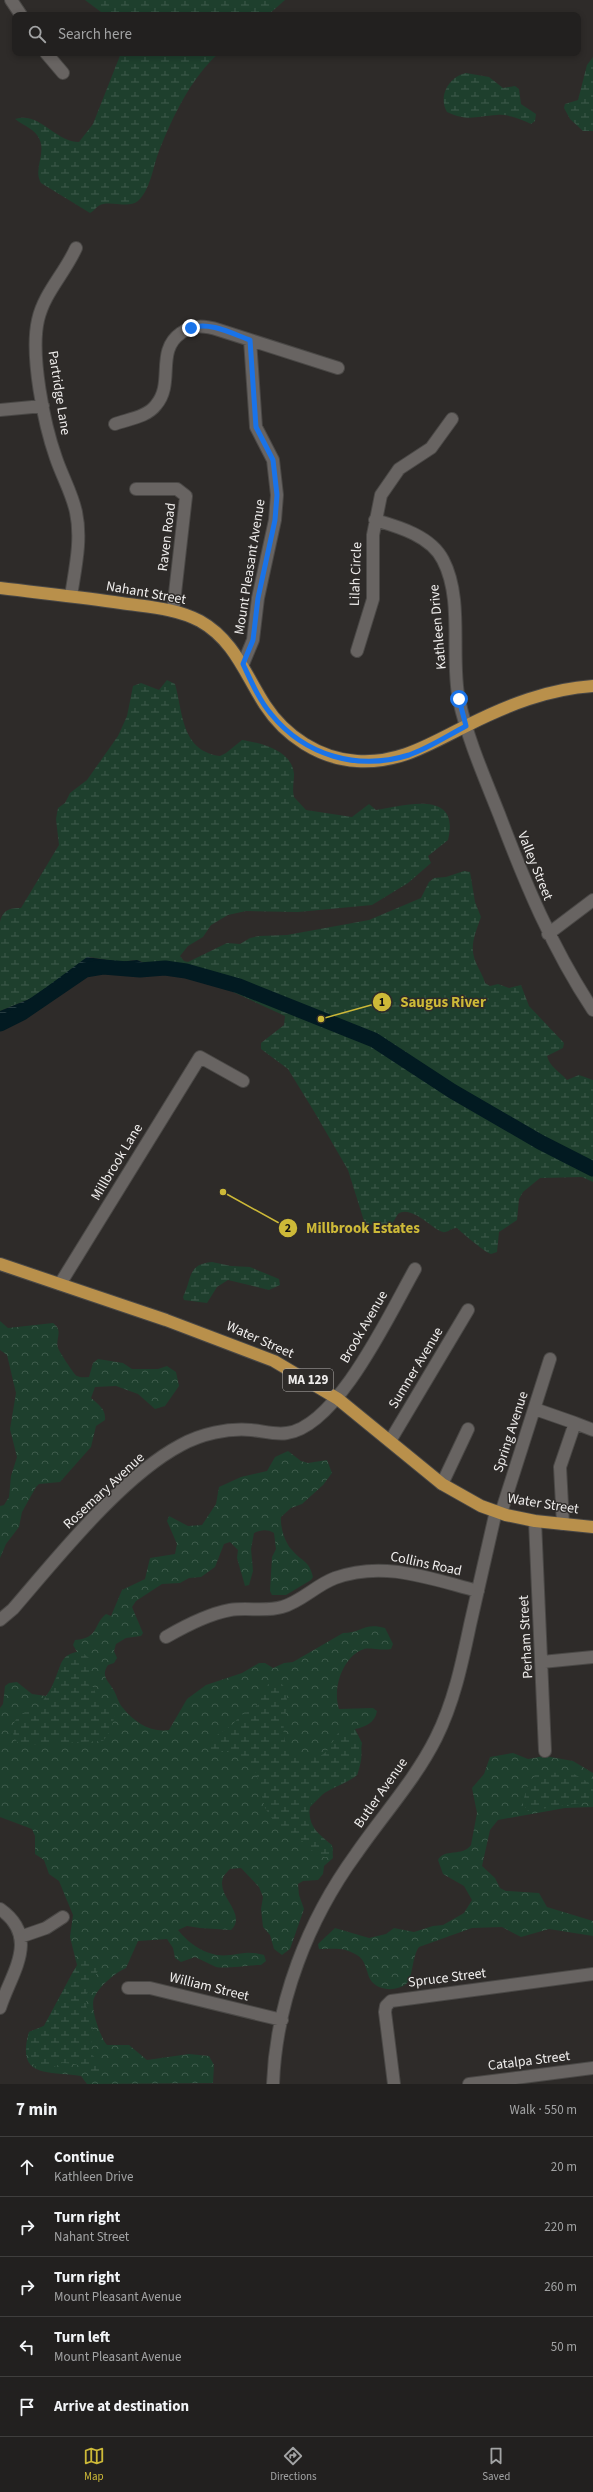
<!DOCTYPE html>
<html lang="en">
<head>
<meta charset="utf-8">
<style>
	body { margin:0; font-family:"Source Sans 3",sans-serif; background:#2a2828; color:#f1f3f6 }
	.stop { position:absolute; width:12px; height:12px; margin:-9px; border:3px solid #1a73e8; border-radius:50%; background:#fff }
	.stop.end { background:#1a73e8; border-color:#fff; box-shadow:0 1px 4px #0008 }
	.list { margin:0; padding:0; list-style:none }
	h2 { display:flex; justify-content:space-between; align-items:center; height:52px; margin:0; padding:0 16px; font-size:17px }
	h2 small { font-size:13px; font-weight:400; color:#a2a3a4 }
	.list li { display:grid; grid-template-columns:26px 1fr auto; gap:12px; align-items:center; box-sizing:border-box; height:60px; padding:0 16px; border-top:1px solid #3f3e3d }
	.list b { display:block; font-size:15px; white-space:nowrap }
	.list p { margin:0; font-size:13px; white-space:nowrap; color:#a2a3a4 }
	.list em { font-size:13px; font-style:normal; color:#a2a3a4 }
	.icon { flex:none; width:22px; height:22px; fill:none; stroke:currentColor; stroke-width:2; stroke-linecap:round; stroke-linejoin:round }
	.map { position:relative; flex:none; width:593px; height:2084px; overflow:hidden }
	.search { position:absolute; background:#22201f; box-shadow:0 2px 6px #0003; left:12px; right:12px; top:12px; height:44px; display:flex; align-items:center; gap:10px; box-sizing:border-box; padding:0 14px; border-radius:8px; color:#a2a3a4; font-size:15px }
	.sheet { height:352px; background:#22201f }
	nav { display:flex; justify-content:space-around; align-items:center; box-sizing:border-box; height:56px; border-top:1px solid #3f3e3d; background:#22201f; font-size:11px; color:#a2a3a4 }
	nav a { display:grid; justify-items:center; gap:2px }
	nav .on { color:#cdb938 }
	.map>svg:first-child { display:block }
	.forest { fill:url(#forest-crowns) }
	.wetland { fill:url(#wetland-marsh) }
	.water { fill:url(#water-rules) }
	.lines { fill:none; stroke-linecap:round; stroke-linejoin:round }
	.river { stroke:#021a21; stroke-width:15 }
	.minor-casing { stroke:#4a4846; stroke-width:14 }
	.major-casing { stroke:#4a4846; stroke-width:14 }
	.minor { stroke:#686462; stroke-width:12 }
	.major { stroke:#b9904b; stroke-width:12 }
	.route { stroke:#1a73e8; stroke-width:5 }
	.labels { text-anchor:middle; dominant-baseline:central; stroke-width:3; stroke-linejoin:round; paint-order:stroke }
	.shield { fill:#2e2b29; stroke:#b5b3b2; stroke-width:1 }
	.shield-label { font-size:13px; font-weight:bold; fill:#efedec }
	.street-label { font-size:14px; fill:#efedec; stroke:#2e2b29 }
	.leader { fill:none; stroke:#cdb938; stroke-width:1.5 }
	.callout-dot { fill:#cdb938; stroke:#2e2b29; stroke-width:1.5 }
	.mark-label { font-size:12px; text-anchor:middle; font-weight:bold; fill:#111 }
	.callout-label { font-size:15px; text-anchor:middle; font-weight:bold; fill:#cdb938; stroke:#2e2b29; stroke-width:3; stroke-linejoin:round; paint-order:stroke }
</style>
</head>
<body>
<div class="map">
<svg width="593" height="2084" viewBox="0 0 593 2084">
	<defs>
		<pattern id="forest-crowns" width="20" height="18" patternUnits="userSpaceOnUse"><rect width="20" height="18" fill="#1e3f2d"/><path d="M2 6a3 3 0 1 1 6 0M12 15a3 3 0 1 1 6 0" fill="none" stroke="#3f5b4c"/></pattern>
		<pattern id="wetland-marsh" width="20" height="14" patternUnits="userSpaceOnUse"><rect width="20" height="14" fill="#1e3f2d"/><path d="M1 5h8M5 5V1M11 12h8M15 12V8" fill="none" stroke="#3f5b4c"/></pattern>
		<pattern id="water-rules" width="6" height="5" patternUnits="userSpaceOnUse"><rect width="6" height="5" fill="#021a21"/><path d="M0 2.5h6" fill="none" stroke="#273c41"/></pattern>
	</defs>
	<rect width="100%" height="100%" fill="#2e2b29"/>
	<path class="forest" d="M 0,1321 L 8,1328 L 53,1323 C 64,1331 55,1338 58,1348 C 59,1351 75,1376 77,1376 C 81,1378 85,1377 89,1377 L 93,1363 L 98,1359 L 123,1363 L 132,1369 L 158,1369 L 167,1366 L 176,1372 L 179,1386 L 165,1406 L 155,1409 L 138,1394 L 116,1386 L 95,1387 L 91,1398 C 99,1405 106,1409 105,1420 L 96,1426 L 91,1447 L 60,1482 L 39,1484 L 36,1487 L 22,1512 L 19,1527 L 6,1544 L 0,1558 L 0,1506 L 4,1505 L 9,1497 L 11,1476 L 17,1457 L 10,1429 L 16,1393 L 7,1355 L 0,1350 Z
		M 288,1451 L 301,1461 L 308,1463 L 327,1460 L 332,1473 L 323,1485 L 302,1504 L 291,1508 L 281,1517 C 280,1527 285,1543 292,1550 C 302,1562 309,1560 313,1577 L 311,1580 L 286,1595 L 272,1595 L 270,1591 L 272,1557 L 276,1549 L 274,1533 C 267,1529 261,1530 254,1533 L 251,1549 L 253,1571 L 249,1585 L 245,1586 L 237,1558 L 238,1550 L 230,1542 L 224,1544 L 215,1567 L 201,1577 L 189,1578 L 180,1583 L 162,1584 L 136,1601 L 132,1607 L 143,1633 L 141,1636 L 126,1638 L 116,1644 L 114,1651 L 117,1658 L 114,1663 L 108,1665 C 101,1675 107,1680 113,1689 C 117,1695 118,1703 123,1708 C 134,1722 151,1733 169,1730 L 187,1699 L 206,1685 L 242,1673 L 259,1663 L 265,1663 L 273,1668 L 284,1663 L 293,1662 L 343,1633 C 361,1633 364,1622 385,1628 L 393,1644 L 391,1649 C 383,1651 367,1647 364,1649 C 343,1656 332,1688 339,1709 L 373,1708 L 377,1711 C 375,1723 365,1727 355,1729 L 362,1743 L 357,1775 L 325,1792 L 310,1807 C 307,1824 318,1836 332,1845 L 333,1858 L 324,1866 L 323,1874 L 318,1880 L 303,1881 L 298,1884 L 299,1895 L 304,1909 L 290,1949 L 282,1955 L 274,1949 L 270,1935 L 263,1927 L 261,1909 L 263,1897 L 259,1887 L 241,1868 L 230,1869 C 228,1871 224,1875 223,1878 C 216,1896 248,1914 231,1930 L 200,1928 L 187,1926 L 178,1930 C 190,1945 209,1958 230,1955 C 245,1953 248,1951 264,1955 L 266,1961 L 261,1965 C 250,1965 224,1969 216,1967 C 209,1964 202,1960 195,1957 L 181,1962 L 175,1958 L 173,1948 L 167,1939 L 138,1941 L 126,1968 C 115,1973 99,1986 94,1998 C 90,2008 100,2037 107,2045 L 129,2045 L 147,2060 L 189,2054 L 209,2056 L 214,2065 L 213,2083 L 87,2084 L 81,2076 C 50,2071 15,2079 29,2032 L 44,2026 L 77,1965 L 70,1937 L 73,1915 L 59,1881 L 49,1874 L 44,1860 L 35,1854 L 35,1836 L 32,1829 L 0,1817 L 0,1708 L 3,1704 L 5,1686 L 9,1683 L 17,1682 L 32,1694 L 46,1696 C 59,1680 57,1656 77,1652 L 73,1645 L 75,1640 C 100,1638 93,1624 106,1614 L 111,1616 L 122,1590 L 145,1579 L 150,1558 L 175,1554 L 177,1544 L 167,1521 L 169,1516 L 188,1526 L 202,1525 L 216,1504 L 219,1487 L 241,1477 L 267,1471 L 275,1457 Z
		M 513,1753 L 528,1759 L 545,1756 L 573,1761 L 593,1773 L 593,1807 L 565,1808 L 498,1820 L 490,1830 L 482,1866 L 495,1878 L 500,1888 L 506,1891 L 539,1893 L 547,1907 L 593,1921 L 593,1936 L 549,1929 L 521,1937 L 502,1927 L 472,1928 L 419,1947 C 412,1956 413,1979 406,1984 C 396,1992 377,1991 370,1979 C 366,1971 366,1960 357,1955 C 343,1947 336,1949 319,1949 L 318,1944 L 335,1928 L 369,1938 L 386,1934 L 394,1928 L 414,1932 L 433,1926 L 443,1925 L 464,1913 L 472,1900 L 464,1886 L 443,1874 L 438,1860 C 444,1848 463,1857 471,1845 L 477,1813 L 472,1788 L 484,1774 L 490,1757 Z"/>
	<path class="wetland" d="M 85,0 L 285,0 L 268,15 L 105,15 Z
		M 121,53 L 219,53 C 191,78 173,116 159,151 C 153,166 151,189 138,201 C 128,209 111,200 100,205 C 96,207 94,211 90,213 L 41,183 C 32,168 49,151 37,135 C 32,128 21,124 15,119 C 40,111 55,142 79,142 L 93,124 Z
		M 593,57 L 593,131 L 583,131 L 570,119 L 564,108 L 565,104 L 578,100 L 587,65 Z
		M 466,73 L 489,77 L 503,88 L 515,86 L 519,89 L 521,104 L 536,114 L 535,121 L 531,124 C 521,119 508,114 497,115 C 477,116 468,122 447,112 C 438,97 448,77 466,73 Z
		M 167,680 L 175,684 C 183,712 181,751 220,756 L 226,753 L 242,740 C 261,743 292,750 294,774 C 294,782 292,789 294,797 L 306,810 L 352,817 L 369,804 L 376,810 C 403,806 461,788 448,840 L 428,856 L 431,863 L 408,883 L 372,905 L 298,912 L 246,911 L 228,915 L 211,925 L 203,937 L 188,946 L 180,956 L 184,961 L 188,962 L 227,943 L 240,944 L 250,938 L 259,936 L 287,935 L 369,920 L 421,898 L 429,882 L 434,878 L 446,877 L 464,871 L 470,872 L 475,902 L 481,917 C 477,929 470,943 474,957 C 476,966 483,974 485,983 L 490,986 L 498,984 L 509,988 L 521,985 L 529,1006 L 564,1043 L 563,1048 L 547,1056 C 549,1066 561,1073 567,1080 L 579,1075 L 593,1080 L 593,1182 L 582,1177 L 540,1178 L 523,1192 L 519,1199 L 517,1220 L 499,1232 L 497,1252 L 491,1254 C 486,1253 462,1233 457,1228 C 451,1227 447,1235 440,1231 C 430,1226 410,1205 398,1214 L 390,1227 L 385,1230 L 375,1225 L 368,1225 L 364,1221 L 348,1170 L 315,1113 L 288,1069 L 261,1049 L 261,1043 L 284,1025 L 285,1016 L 175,965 L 153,966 L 137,960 L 119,962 L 90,957 L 32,998 L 0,1011 L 0,922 C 3,910 9,908 21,908 L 59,845 L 56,819 L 58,808 L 65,803 L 70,793 L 87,780 L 118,736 L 127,716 L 133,686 L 141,683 L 159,690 Z
		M 212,1262 L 231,1266 L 250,1267 L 279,1279 L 280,1285 L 269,1290 L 228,1280 L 217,1287 L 207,1303 L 184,1300 L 183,1297 C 192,1279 187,1264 212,1262 Z
		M 77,1652 L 83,1653 L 89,1658 L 91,1671 L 88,1684 L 93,1687 L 97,1697 L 114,1710 C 116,1719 109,1734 103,1741 L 21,1745 C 12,1739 10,1727 17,1718 C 21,1713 28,1712 33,1710 C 39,1707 47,1695 51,1689 C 62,1674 55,1656 77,1652 Z
		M 270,1681 L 281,1683 L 286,1689 C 291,1715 273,1732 294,1756 C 344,1768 324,1722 354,1729 C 364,1742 363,1760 357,1775 C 343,1788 293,1796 313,1827 C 318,1835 328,1840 333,1848 L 332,1855 L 326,1857 L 318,1856 L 301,1840 L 281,1832 L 265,1808 L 256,1773 L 250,1761 L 233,1751 L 209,1751 L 208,1745 L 217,1735 L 232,1725 L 241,1715 L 255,1708 Z
		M 544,1772 L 574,1774 L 593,1785 L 593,1801 L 528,1811 L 523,1804 C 525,1792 529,1774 544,1772 Z
		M 86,1957 L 101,1964 L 87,1994 L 86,2006 L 92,2017 L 93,2029 L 90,2051 C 94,2061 104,2056 98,2075 L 92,2078 L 80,2066 L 75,2064 L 62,2063 L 52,2068 L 36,2069 L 26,2051 L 29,2032 L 44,2026 L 74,1970 Z"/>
	<path class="water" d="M 87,957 L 119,962 L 137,960 L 148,965 L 117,966 L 94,961 L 71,972 L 17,1012 L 0,1021 L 0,1011 L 32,998 Z"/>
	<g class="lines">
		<path class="river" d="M 0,1024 L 22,1013 L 85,970 L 103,967 L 140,970 L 165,968 L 186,971 L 239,986 L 374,1040 L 452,1091 L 540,1142 L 593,1169"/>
		<g class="minor-casing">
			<path id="minor" d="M 11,0 L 21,15
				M 46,53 L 63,73
				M 0,410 L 43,406
				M 115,424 C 129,419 147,417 156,405 C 175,383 155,351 181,333 C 193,324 206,326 219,330 L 338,368
				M 136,489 L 177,489 L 186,496 L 173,611
				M 375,520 C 399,527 431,536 443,560 C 464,600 450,657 459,700 C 468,740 484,776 499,814 C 525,883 552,948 593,1010
				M 71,596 C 75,569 82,540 76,512 C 72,493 62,476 56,458 C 44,424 30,355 38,320 C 44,293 65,273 76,248
				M 357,651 L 373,599 L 373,535 L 381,495 L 399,469 L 431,448 L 452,419
				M 243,664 L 253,640 L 258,598 L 275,520 L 277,495 L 273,460 L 256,427 L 250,340
				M 548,934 L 593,900
				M 60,1284 L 200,1057 L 243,1081
				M 535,1409 L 575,1423 L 560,1467 L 563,1524
				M 575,1423 L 593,1430
				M 390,1441 L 468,1310
				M 442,1484 L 468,1429
				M 501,1513 L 550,1359
				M 535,1521 L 545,1751
				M 0,1620 L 13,1609 C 57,1558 122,1476 181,1445 C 201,1434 227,1428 251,1430 C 263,1431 275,1435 287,1433 C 338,1426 391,1311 415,1269
				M 166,1637 C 185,1626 208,1614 230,1610 C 247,1607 265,1612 282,1607 C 301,1602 316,1585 335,1578 C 384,1560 431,1579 478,1591
				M 542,1662 L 593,1657
				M 0,1909 C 41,1938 11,1973 0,2008
				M 20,1937 L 46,1928 L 63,1917
				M 128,1988 L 150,1988 L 282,2020
				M 273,2084 C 276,2002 308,1920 356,1854 C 382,1816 415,1780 436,1738 C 454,1702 462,1663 470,1625 C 479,1587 487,1549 496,1511
				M 394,2084 L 385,2012 L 386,2006 L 391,2001 L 593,1974
				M 469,2084 L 593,2068"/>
		</g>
		<g class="major-casing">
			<path id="major" d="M 0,588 C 40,593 81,597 121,603 C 147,607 176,608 200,621 C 234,640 245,674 265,705 C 285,736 320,759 357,761 C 400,764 431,743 468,725 C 508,705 548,689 593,686
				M 0,1264 L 166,1320 L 274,1361 L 338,1399 L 442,1484 L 481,1506 L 506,1515 L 535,1521 L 593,1527"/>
		</g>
		<use href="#minor" class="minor"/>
		<use href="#major" class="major"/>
	</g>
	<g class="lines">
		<path class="route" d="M 191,328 C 209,321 233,334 250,340 L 256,427 L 273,460 L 277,495 L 275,520 L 258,598 L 253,640 L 243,664 C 251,681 259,700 271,714 C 305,756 358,771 409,755 C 429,748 447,736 466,726 L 459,699"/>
	</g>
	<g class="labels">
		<rect class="shield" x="283" y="1369" width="50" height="22" rx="3"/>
		<g class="shield-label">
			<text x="308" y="1380">MA 129</text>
		</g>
		<g class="street-label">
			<text transform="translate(59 393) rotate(81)">Partridge Lane</text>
			<text transform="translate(167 537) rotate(-83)">Raven Road</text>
			<text transform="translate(250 567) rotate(-81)">Mount Pleasant Avenue</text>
			<text transform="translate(356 574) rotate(-88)">Lilah Circle</text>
			<text transform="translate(146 593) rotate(10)">Nahant Street</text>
			<text transform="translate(438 627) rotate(-95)">Kathleen Drive</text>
			<text transform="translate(535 866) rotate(68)">Valley Street</text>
			<text transform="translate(117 1162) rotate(-59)">Millbrook Lane</text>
			<text transform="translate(364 1327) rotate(-60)">Brook Avenue</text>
			<text transform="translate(260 1340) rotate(24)">Water Street</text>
			<text transform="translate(416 1368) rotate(-59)">Sumner Avenue</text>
			<text transform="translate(511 1432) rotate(-72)">Spring Avenue</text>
			<text transform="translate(104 1491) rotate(-43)">Rosemary Avenue</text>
			<text transform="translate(543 1504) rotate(9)">Water Street</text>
			<text transform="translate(426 1564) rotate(12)">Collins Road</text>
			<text transform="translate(526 1637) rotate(-93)">Perham Street</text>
			<text transform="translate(381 1793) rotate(-55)">Butler Avenue</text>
			<text transform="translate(447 1978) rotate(-7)">Spruce Street</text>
			<text transform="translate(209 1987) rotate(14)">William Street</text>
			<text transform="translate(529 2061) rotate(-7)">Catalpa Street</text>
		</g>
	</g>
	<path class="leader" d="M321 1019L382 1002M223 1192L288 1228"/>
	<g class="callout-dot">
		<circle cx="321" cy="1019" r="4"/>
		<circle cx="223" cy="1192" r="4"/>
		<circle cx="382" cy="1002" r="10"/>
		<circle cx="288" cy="1228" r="10"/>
	</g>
	<g class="mark-label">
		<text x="382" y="1006">1</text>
		<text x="288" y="1232">2</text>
	</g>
	<g class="callout-label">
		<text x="443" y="1007">Saugus River</text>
		<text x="363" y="1233">Millbrook Estates</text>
	</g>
</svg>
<div class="stop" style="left:459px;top:699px"></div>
<div class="stop end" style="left:191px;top:328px"></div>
<div class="search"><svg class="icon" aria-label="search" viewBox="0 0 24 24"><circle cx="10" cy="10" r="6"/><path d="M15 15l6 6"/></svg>Search here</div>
</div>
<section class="sheet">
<h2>7 min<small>Walk · 550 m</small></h2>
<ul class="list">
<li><svg class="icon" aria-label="ahead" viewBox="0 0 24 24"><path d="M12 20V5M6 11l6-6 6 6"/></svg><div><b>Continue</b><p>Kathleen Drive</p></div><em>20 m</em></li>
<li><svg class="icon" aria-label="right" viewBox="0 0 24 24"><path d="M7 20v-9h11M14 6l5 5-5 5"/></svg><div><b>Turn right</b><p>Nahant Street</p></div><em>220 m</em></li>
<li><svg class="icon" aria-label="right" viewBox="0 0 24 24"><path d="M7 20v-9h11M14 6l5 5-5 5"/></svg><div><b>Turn right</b><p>Mount Pleasant Avenue</p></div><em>260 m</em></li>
<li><svg class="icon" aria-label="left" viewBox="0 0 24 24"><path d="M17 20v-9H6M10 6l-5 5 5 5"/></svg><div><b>Turn left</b><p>Mount Pleasant Avenue</p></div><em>50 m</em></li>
<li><svg class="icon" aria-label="arrive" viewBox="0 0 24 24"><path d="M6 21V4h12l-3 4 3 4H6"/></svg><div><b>Arrive at destination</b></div></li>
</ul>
</section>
<nav>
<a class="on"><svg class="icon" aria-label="map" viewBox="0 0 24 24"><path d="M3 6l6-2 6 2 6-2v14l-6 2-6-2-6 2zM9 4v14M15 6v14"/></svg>Map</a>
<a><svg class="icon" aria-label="directions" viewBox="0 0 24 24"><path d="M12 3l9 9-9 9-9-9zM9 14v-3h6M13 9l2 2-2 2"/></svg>Directions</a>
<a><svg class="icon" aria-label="saved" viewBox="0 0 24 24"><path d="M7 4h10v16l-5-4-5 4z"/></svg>Saved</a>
</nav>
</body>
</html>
